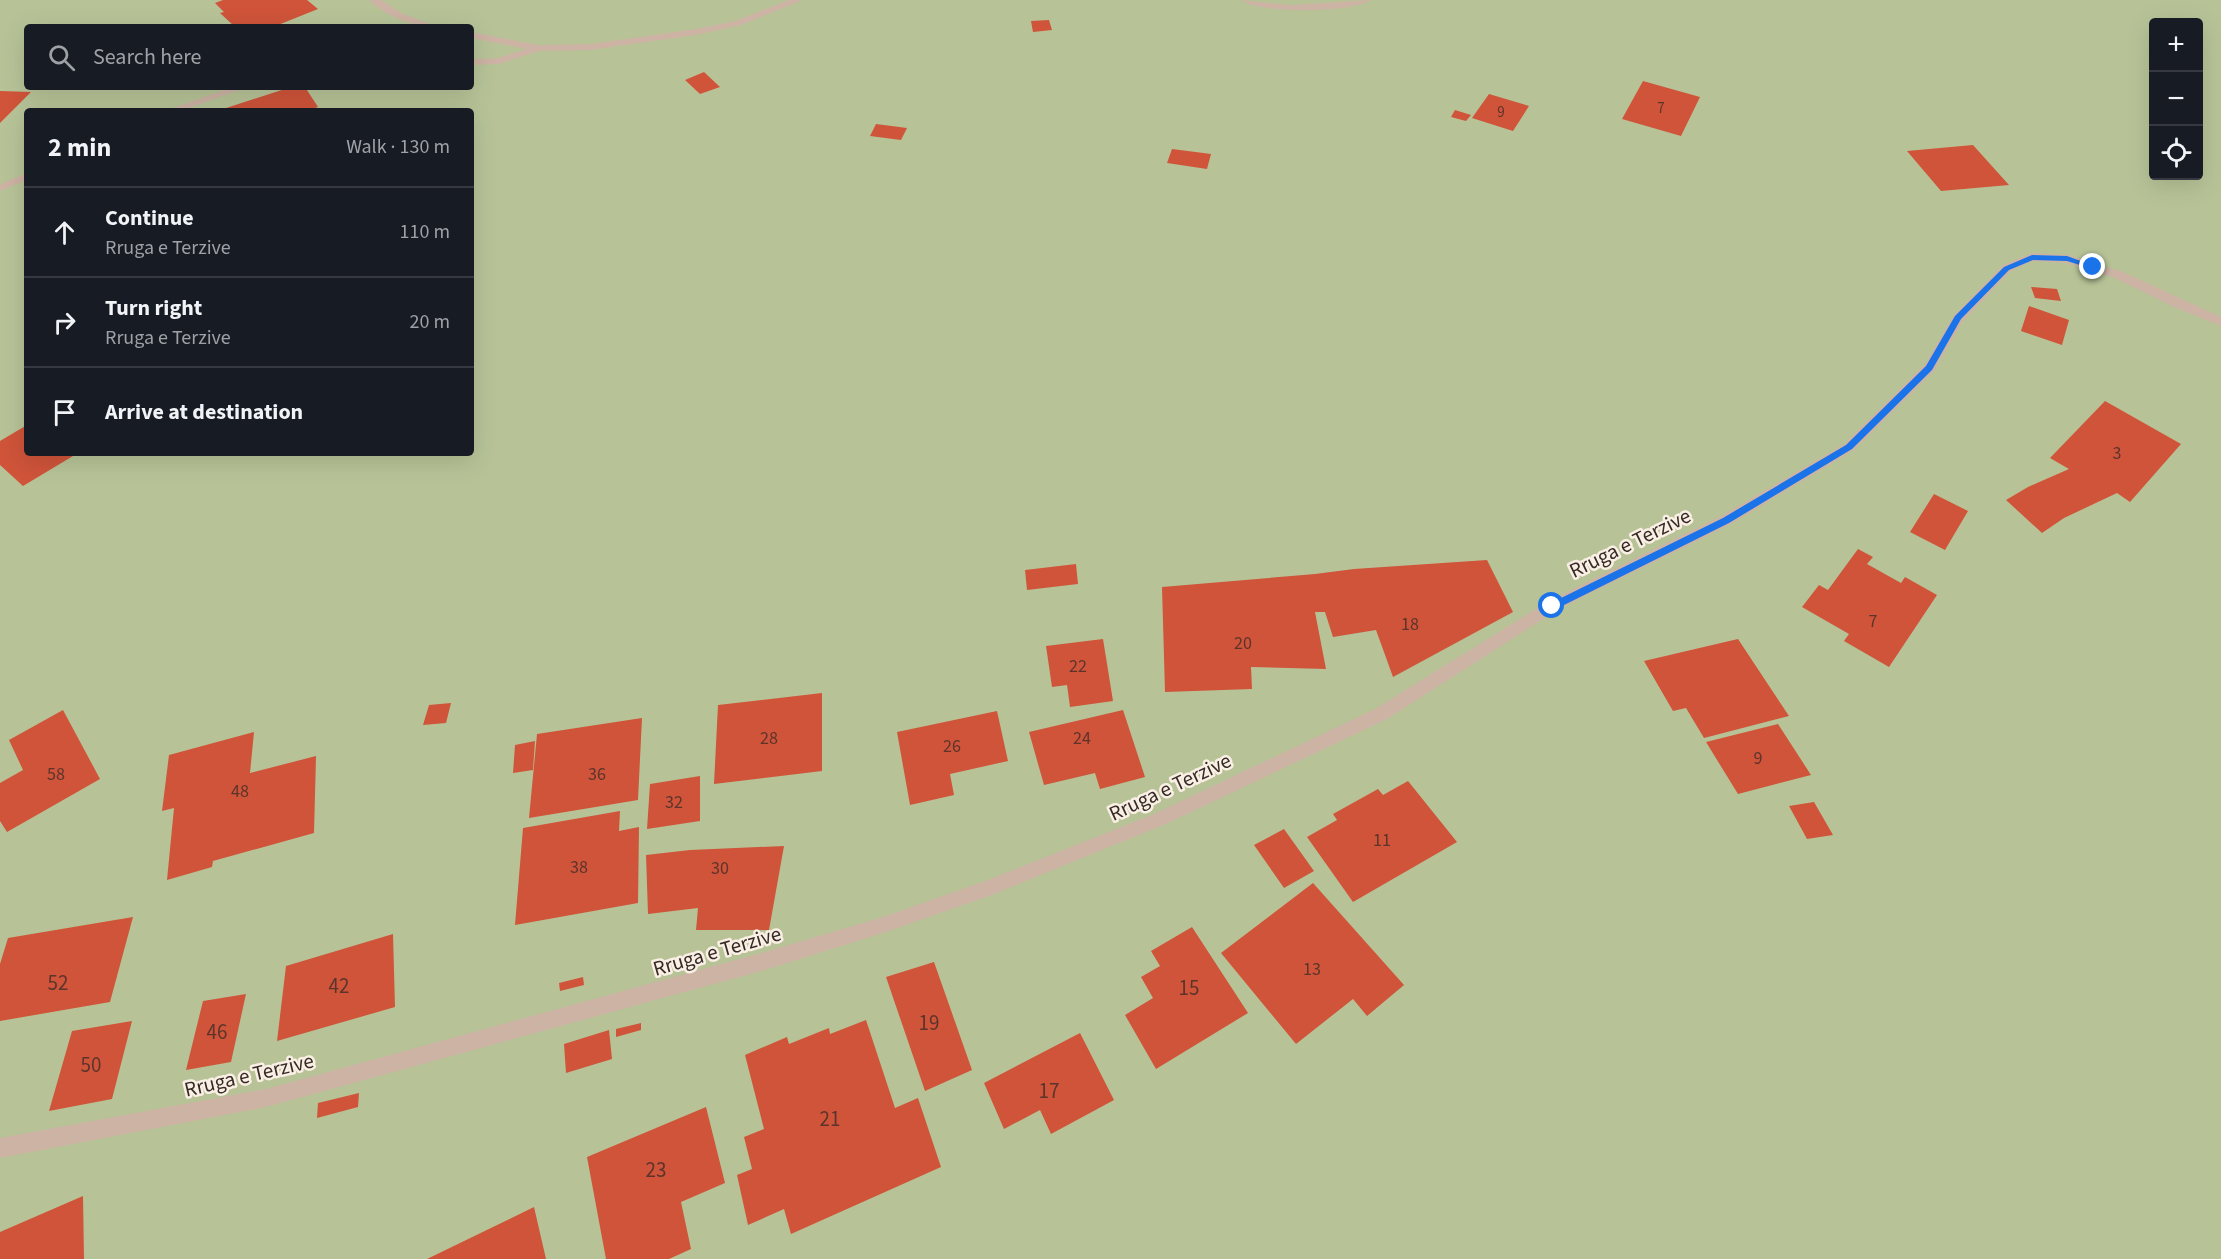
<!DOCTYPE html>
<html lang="en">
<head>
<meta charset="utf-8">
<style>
	body { margin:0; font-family:"Source Sans 3",sans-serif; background:#20242c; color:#f1f3f6 }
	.controls { position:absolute; right:18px; top:18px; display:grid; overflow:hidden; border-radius:6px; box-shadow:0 6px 24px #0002 }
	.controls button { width:54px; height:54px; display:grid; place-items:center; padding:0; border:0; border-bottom:2px solid #363941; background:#171b24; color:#f1f3f6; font:30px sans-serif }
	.stop { position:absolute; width:18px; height:18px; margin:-14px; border:4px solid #1a73e8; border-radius:50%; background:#fff }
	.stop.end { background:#1a73e8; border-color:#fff; box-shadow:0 2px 6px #0008 }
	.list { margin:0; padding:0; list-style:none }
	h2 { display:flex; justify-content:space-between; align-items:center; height:78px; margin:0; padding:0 24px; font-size:26px }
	h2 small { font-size:20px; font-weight:400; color:#9ea1a6 }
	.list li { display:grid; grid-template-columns:39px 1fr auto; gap:18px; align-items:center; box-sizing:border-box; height:90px; padding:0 24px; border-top:2px solid #363941 }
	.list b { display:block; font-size:22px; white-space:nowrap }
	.list p { margin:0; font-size:20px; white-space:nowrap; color:#9ea1a6 }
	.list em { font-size:20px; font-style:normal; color:#9ea1a6 }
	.icon { flex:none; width:33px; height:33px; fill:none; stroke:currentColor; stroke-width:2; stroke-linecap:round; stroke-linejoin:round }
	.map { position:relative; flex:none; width:2221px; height:1259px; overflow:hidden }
	.search { position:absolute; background:#171b24; box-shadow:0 6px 24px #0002; left:24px; top:24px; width:450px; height:66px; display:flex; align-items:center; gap:15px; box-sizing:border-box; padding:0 21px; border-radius:6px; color:#9ea1a6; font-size:22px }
	.panel { position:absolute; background:#171b24; box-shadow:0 6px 24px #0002; left:24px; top:108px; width:450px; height:348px; border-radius:6px }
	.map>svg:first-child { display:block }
	.green { fill:#b7c397; fill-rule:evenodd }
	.building { fill:#cf543a }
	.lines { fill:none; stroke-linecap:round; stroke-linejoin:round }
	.street { fill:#ccb3a3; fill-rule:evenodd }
	.route { fill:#1a73e8 }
	.labels { text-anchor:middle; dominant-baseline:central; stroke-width:5; stroke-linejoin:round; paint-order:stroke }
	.far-number-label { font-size:15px; fill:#5c342b }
	.number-label { font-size:18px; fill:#5c342b }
	.street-label { font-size:21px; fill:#362a26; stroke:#faefe4 }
	.near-number-label { font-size:21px; fill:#5c342b }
</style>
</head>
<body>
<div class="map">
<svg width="2221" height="1259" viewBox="0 0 2221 1259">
	<rect width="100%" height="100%" fill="#f3e4d8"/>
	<path class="green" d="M 0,0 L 2221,0 L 2221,1259 L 0,1259 ZM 2154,22 L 2198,22 L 2198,176 L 2154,176 ZM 27,27 L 471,27 L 471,87 L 27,87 ZM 27,111 L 471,111 L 471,453 L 27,453 Z"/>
	<path class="building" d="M 223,0 L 307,0 L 318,9 L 273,27 L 235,27 L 220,13 L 224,12 L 215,3 Z
		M 1049,20 L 1052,30 L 1033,32 L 1031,21 Z
		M 704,72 L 720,87 L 700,94 L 685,80 Z
		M 1643,81 L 1700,97 L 1681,136 L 1622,119 Z
		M 291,87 L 305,87 L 318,107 L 306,111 L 217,111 Z
		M 0,91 L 31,92 L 0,123 Z
		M 1489,94 L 1529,106 L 1513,131 L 1472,118 Z
		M 1455,110 L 1471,115 L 1466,121 L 1451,117 Z
		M 876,124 L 907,128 L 901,140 L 870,136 Z
		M 1973,145 L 2009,185 L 1941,191 L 1907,151 Z
		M 1172,149 L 1211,154 L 1207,169 L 1167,163 Z
		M 2031,287 L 2057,289 L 2061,301 L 2035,298 Z
		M 2029,306 L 2069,320 L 2062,345 L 2021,331 Z
		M 2105,401 L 2181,444 L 2130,502 L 2117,493 L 2064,518 L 2042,533 L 2006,500 L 2028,487 L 2069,469 L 2050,458 Z
		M 27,425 L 27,453 L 78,453 L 23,486 L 0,465 L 0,441 Z
		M 1934,494 L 1968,511 L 1945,550 L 1910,532 Z
		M 1858,549 L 1873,557 L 1867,564 L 1901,583 L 1905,577 L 1937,595 L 1889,667 L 1844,641 L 1849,634 L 1802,607 L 1819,585 L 1828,590 Z
		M 1487,560 L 1513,612 L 1393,677 L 1376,630 L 1333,637 L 1325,612 L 1315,612 L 1326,669 L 1251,667 L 1252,689 L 1165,692 L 1162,587 L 1315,574 L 1354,569 Z
		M 1076,564 L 1078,584 L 1027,590 L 1025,570 Z
		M 1103,639 L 1113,701 L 1070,707 L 1067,685 L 1052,687 L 1046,646 Z
		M 1738,639 L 1789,716 L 1704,738 L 1686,708 L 1673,711 L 1644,661 Z
		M 822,693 L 822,771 L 714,784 L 718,705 Z
		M 451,703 L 446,723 L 423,725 L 429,705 Z
		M 63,710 L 100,779 L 7,832 L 0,821 L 0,783 L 23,770 L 9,740 Z
		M 1123,710 L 1145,777 L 1100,789 L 1095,773 L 1044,785 L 1029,732 Z
		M 997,711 L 1008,761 L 950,774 L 954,795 L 910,805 L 897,732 Z
		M 642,718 L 638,800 L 529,818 L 537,734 Z
		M 1778,724 L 1811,775 L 1738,794 L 1706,742 Z
		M 254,732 L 250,773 L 316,756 L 314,833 L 213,861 L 212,867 L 167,880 L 174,808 L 162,811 L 169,755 Z
		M 535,741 L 533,770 L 513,773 L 515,745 Z
		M 700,776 L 700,821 L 647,829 L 650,784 Z
		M 1408,781 L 1457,842 L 1353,902 L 1307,837 L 1337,820 L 1333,814 L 1378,789 L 1383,795 Z
		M 1814,802 L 1833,835 L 1807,839 L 1789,806 Z
		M 620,811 L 619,831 L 639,827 L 638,903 L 515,925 L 523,828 Z
		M 1284,829 L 1314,871 L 1284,888 L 1254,845 Z
		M 784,846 L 769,930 L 696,930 L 698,908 L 648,914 L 646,855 L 690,850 Z
		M 1313,883 L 1404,985 L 1367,1016 L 1353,999 L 1296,1044 L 1221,953 Z
		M 133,917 L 110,1002 L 0,1021 L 0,964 L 8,938 Z
		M 1192,927 L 1248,1013 L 1156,1069 L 1125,1015 L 1153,998 L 1141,977 L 1160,966 L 1151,951 Z
		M 393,934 L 395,1007 L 277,1041 L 286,966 Z
		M 934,962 L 972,1070 L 925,1091 L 886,977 Z
		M 583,977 L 584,985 L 560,991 L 559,983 Z
		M 246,994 L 231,1062 L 186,1070 L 203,1001 Z
		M 866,1020 L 895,1108 L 918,1098 L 941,1167 L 791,1234 L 784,1209 L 748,1225 L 737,1175 L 752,1169 L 744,1137 L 764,1129 L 745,1055 L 787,1037 L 789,1044 L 829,1028 L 830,1034 Z
		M 132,1021 L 112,1099 L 49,1111 L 72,1031 Z
		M 641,1023 L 641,1030 L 616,1037 L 616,1029 Z
		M 609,1030 L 612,1059 L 566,1073 L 564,1044 Z
		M 1080,1033 L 1114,1100 L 1051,1134 L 1040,1110 L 1004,1129 L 984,1083 Z
		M 359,1093 L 358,1107 L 317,1118 L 318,1103 Z
		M 706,1107 L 725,1183 L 681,1202 L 691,1249 L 669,1259 L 606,1259 L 587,1157 Z
		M 83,1196 L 84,1259 L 0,1259 L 0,1232 Z
		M 534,1207 L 546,1259 L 427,1259 Z"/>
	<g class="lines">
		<path class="street" d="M 369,0 L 381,0 L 403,14 L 439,27 C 414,27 387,17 369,0 Z
			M 789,0 L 803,0 L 741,25 L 696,35 L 590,50 L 539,51 L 499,64 L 471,65 L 471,59 L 498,58 L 526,49 L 471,38 L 471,32 L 538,45 L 590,44 L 696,29 L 735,21 Z
			M 1240,0 L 1290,5 L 1371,0 C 1352,13 1259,14 1240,0 Z
			M 233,87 L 248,87 L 180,111 L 164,111 Z
			M 27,173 L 27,180 L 0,191 L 0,184 Z
			M 2032,253 L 2067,255 L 2123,272 L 2221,317 L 2221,326 L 2174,307 L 2115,278 L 2066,263 L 2033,261 L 2011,271 L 1963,321 L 1934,371 L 1854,450 L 1731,524 L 1557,610 L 1387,719 L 1166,824 L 989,896 L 883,933 L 765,970 L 266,1107 L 0,1158 L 0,1138 L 266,1089 L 765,952 L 883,917 L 988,880 L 1154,814 L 1375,709 L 1547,602 L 1721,516 L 1844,444 L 1924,365 L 1954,315 L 2003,265 Z"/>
	</g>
	<path class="route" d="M 2032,255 L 2067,256 L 2097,267 L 2093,269 L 2067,261 L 2033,260 L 2009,270 L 1961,319 L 1932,370 L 1852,449 L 1729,523 L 1556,609 L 1549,609 L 1549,604 L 1723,518 L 1846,445 L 1926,366 L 1955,316 L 2004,267 Z"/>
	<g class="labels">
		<g class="far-number-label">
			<text x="1661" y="108">7</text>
			<text x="1501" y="112">9</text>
		</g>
		<g class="number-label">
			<text x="2117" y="453">3</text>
			<text x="1873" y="621">7</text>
			<text x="1410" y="624">18</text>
			<text x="1243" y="643">20</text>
			<text x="1078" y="666">22</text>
			<text x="769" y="738">28</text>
			<text x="1082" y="738">24</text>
			<text x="952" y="746">26</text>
			<text x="1758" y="758">9</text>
			<text x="56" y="774">58</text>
			<text x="597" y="774">36</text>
			<text x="240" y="791">48</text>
			<text x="674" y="802">32</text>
			<text x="1382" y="840">11</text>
			<text x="579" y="867">38</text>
			<text x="720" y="868">30</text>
			<text x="1312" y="969">13</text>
		</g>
		<g class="street-label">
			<text transform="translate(1630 543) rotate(-26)">Rruga e Terzive</text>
			<text transform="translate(1170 787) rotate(-25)">Rruga e Terzive</text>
			<text transform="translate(717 951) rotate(-16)">Rruga e Terzive</text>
			<text transform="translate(249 1075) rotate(-13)">Rruga e Terzive</text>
		</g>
		<g class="near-number-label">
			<text x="58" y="983">52</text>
			<text x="339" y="986">42</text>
			<text x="1189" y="988">15</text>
			<text x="929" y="1023">19</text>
			<text x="217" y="1032">46</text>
			<text x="91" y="1065">50</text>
			<text x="1049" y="1091">17</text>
			<text x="830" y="1119">21</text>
			<text x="656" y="1170">23</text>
		</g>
	</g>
</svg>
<div class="controls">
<button>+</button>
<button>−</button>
<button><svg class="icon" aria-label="locate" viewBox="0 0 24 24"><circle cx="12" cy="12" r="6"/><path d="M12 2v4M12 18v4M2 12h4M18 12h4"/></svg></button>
</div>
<div class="stop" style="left:1552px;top:606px"></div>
<div class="stop end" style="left:2093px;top:267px"></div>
<div class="search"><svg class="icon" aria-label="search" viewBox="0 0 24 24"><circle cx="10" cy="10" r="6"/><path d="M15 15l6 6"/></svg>Search here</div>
<section class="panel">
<h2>2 min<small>Walk · 130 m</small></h2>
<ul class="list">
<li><svg class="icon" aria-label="ahead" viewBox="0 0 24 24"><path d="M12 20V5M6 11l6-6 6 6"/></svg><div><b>Continue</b><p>Rruga e Terzive</p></div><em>110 m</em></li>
<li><svg class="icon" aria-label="right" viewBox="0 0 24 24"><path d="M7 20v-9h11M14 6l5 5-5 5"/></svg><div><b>Turn right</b><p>Rruga e Terzive</p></div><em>20 m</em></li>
<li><svg class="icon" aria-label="arrive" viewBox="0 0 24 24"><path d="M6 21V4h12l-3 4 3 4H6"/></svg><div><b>Arrive at destination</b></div></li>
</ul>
</section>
</div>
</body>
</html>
